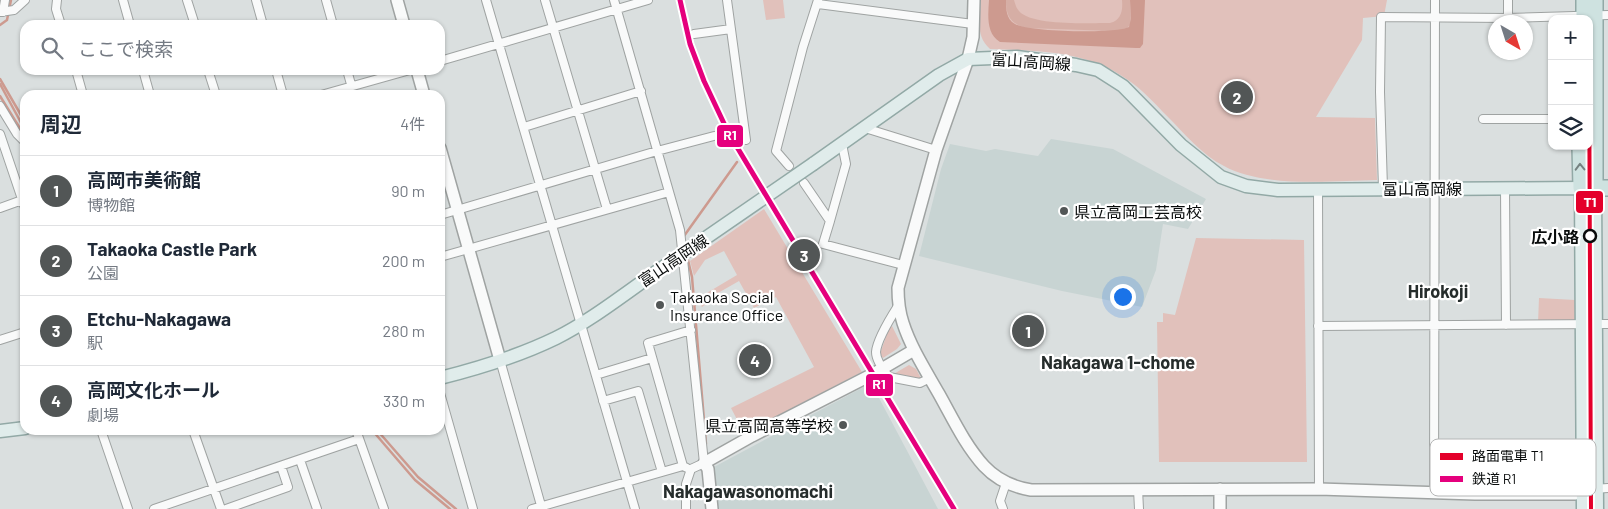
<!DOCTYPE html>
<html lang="ja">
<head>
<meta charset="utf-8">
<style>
	body { margin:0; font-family:Barlow,"Noto Sans JP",sans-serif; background:#f6f6f7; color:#1f2937 }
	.controls { position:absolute; right:15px; top:15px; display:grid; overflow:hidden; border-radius:10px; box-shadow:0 1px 4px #0004 }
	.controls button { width:45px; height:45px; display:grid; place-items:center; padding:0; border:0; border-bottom:1px solid #e0e1e3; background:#fff; color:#1f2937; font:25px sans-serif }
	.compass { position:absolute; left:1488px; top:15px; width:45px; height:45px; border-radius:50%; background:#fff; box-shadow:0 1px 4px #0004; rotate:141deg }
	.you { position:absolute; left:1122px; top:296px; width:18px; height:18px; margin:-12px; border:4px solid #fff; border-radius:50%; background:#1a73e8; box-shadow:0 0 0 8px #1a73e833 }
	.badge { display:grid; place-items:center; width:32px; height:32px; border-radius:50%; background:#525656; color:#fff; font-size:16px; font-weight:700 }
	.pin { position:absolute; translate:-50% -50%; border:2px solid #fff; box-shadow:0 1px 5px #0006 }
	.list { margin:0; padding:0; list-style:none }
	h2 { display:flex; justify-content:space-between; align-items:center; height:65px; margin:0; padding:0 20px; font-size:21px }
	h2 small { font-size:16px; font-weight:400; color:#747a83 }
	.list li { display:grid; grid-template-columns:32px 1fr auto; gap:15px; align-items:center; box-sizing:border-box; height:70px; padding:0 20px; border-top:1px solid #e0e1e3 }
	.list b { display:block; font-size:19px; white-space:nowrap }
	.list p { margin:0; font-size:16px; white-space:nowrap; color:#747a83 }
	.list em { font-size:16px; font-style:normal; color:#747a83 }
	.icon { flex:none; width:28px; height:28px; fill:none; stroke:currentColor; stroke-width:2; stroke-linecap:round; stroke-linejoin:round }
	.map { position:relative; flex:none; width:1608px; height:509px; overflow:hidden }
	.search { position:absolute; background:#fff; box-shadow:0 1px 4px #0004; left:20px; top:20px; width:425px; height:55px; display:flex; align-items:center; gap:12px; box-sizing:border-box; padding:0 18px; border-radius:15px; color:#747a83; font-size:19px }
	.panel { position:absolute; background:#fff; box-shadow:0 1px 4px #0004; left:20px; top:90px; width:425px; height:345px; border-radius:15px }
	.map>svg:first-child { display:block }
	.built { fill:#c8d4d3 }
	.green { fill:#e1c1bb }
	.forest { fill:#d6aea5 }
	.water { fill:#cd9a8f }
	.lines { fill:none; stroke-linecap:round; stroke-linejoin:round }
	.stream { stroke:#cd9a8f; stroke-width:2.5 }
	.street-casing { stroke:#9fa3a2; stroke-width:10 }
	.secondary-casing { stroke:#9fa3a2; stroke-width:14 }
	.primary-casing { stroke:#92a9a6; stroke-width:15 }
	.highway-casing { stroke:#92a9a6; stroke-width:18 }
	.street { stroke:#f9fafa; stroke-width:8 }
	.secondary { stroke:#f9fafa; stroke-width:11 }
	.primary { stroke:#e0eceb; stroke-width:12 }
	.highway { stroke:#cee2e0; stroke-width:15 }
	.tram { stroke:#c4c5c5; stroke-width:1 }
	.primary-bridge-casing { stroke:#92a9a6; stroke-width:15; stroke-linecap:butt }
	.primary-bridge { stroke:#e0eceb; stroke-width:12 }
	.rail-1-casing { stroke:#fff; stroke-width:9 }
	.rail-1 { stroke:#e5007d; stroke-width:5 }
	.tram-1-casing { stroke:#fff; stroke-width:8 }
	.tram-1 { stroke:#e4002b; stroke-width:4 }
	.oneway { stroke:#758281 }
	.poi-dot { fill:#525656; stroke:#fff; stroke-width:2 }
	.stop-dot { fill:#fff; stroke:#090c0c; stroke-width:2.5 }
	.labels { text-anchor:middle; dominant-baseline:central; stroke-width:4.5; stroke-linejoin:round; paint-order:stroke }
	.street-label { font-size:16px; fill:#090c0c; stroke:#fff }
	.poi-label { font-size:16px; fill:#090c0c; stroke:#fff; text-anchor:start }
	.stop-label { font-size:16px; font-weight:bold; fill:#090c0c; stroke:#fff; text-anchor:end }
	.neighbourhood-label { font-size:18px; font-weight:bold; fill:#262d2c; stroke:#fff }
	.key { fill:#fff; stroke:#b5b6b6; stroke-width:1 }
	.key-label { font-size:14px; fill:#090c0c }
	.line-badge { stroke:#fff; stroke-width:2 }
	.badge-label { font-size:14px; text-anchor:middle; font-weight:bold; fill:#fff }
</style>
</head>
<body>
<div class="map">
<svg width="1608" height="509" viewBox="0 0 1608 509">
	<rect width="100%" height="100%" fill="#dadfdf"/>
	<path class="built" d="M 1051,139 L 1113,149 L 1206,199 L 1188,229 L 1163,224 L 1156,270 L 1142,307 L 1062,291 L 919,256 L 941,169 L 950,144 L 986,151 L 995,149 L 1038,156 Z
		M 871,383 L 938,509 L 718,509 L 714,467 Z"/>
	<path class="green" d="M 763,0 L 783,0 L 785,18 L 766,20 Z
		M 981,0 L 1387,0 L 1384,16 L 1363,18 L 1362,40 L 1316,117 L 1375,118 L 1377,180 C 1332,181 1264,188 1224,166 C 1202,155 1184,133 1167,116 C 1155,104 1142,89 1128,80 C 1087,50 1038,51 990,49 C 975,36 980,18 981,0 Z
		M 764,209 L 862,372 L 744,433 L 731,408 L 814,367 L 776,297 L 754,308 L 739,281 L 704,301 L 706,304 L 702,307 L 700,304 L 700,297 L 737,275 L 724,251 L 705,260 L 694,276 L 690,261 Z
		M 1196,238 L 1304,240 L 1307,462 L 1159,462 L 1157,322 L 1163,322 L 1163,313 L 1175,315 Z
		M 1539,298 L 1575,300 L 1575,323 L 1538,323 Z
		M 892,326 L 901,344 L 897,349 L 883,358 L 880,354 L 889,328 Z
		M 909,365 L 916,369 L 922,380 L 918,382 L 915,378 L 905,375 L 901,377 L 892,375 Z"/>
	<path class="forest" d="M 1006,0 L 1014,0 C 1015,3 1016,8 1019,11 C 1031,26 1090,23 1110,23 C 1121,20 1123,11 1122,0 L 1130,0 L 1131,24 L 1127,28 L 1113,31 L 1026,28 C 1010,23 1006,16 1006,0 Z"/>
	<path class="water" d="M 989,0 L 1006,0 C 1006,9 1006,19 1015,24 C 1029,32 1114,34 1129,27 L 1131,19 L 1130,0 L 1145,0 L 1143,44 L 1140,48 L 1136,48 L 1000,42 C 986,34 988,15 989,0 Z"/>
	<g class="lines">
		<path class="stream" d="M 0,25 L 7,20 L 11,0
			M 0,79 L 25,122
			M 0,84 L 25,130
			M 0,96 L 24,135
			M 684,236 L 737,162
			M 687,256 L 692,277 L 706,444
			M 372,430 L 415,480 L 450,509
			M 377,430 L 418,477 L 456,509"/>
		<g class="street-casing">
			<path id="street" d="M 57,0 L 56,9 L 61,25
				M 123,0 L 130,25
				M 187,0 L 195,25
				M 256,0 L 263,25
				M 326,0 L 333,25
				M 486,0 L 635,509
				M 545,0 L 607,209
				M 614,0 L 680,230 L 704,463 L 691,469 L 686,484 L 686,509
				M 727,0 L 746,140
				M 1508,0 L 1508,18
				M 818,4 L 973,24
				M 0,12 L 14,10 L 25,0
				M 3,12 L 5,0
				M 694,34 L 731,29
				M 440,61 L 648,0
				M 76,70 L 83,95
				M 143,70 L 150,95
				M 208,70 L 216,95
				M 276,70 L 283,95
				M 347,70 L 354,95
				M 321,95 L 410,70
				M 0,106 L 17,134 L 25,142
				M 1483,119 L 1552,119
				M 524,127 L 641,91
				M 865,128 L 936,150
				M 0,134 L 25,208
				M 789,166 L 776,151 L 803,47 L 818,0
				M 804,183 L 830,221 L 823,244 L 903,265
				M 1383,188 L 1380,92 L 1381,17 L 1508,18 L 1608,15
				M 1505,188 L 1506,325
				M 1318,189 L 1319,489
				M 0,208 L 25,199
				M 440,215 L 657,151 L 714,136
				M 830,221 L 846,164 L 842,144
				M 440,257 L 669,192
				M 898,306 C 891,317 877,339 876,352 C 876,360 884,371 889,377 L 920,383 L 930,378
				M 1318,326 L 1608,324
				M 0,340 L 25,332
				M 500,360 L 542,509
				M 596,375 L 652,358
				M 440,393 L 473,509
				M 603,401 L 638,391 L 662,472
				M 101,430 L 128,509
				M 193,430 L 221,509
				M 356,430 L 384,509
				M 300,460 L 317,509
				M 683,466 L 648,343 L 691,330
				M 1138,489 L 1139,509
				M 1593,489 L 1608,488
				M 1434,492 L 1435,0
				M 154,509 L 359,439
				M 226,509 L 288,487 L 281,466
				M 532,509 L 683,466 L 687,468
				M 1003,509 L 1000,501 L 1006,483"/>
		</g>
		<g class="secondary-casing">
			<path id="secondary" d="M 397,0 L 404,25
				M 974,0 L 973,37 L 968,59 L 936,150 L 898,288 C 898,300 899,311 903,323 C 911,348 926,371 939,394 C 953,419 965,445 984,466 C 997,480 1013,487 1031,490 L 1319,489 L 1475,494 L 1575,494 L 1584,491
				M 417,70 L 424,95
				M 440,148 L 500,360
				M 1220,489 L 1220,509
				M 712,509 L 708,469 L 704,463 L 752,436 L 873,374 L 914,350"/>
		</g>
		<g class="primary-casing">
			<path id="primary" d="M 813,164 L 939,75 L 968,59 L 1017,57 L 1076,65 L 1098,70 L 1123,86 L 1181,145 L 1221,177 L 1246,186 L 1278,190 L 1581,188 L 1583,509
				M 1595,188 L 1597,509
				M 440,378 C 480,368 519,356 556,338 C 594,319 629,290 665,266
				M 0,431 L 25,428"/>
		</g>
		<g class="highway-casing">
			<path id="highway" d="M 1595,0 L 1595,188
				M 1584,19 L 1584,0
				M 1580,146 L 1581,188 L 1608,188"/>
		</g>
		<use href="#street" class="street"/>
		<use href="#secondary" class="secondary"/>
		<use href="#primary" class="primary"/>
		<use href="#highway" class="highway"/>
		<path class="tram" d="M 1589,45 L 1591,509"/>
		<g class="primary-bridge-casing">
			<path id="primary-bridge" d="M 665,266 L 813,164"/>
		</g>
		<use href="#primary-bridge" class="primary-bridge"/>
		<g class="rail-1-casing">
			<path id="rail-1" d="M 680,0 L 690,44 L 704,81 L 728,132 L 954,509"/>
		</g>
		<use href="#rail-1" class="rail-1"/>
		<g class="tram-1-casing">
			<path id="tram-1" d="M 1589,45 L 1591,509"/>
		</g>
		<use href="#tram-1" class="tram-1"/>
	</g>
	<defs><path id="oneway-chevron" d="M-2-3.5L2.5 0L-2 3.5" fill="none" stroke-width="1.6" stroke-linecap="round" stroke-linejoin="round" transform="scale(1.25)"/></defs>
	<use class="oneway" href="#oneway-chevron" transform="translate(1580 167) rotate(-91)"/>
	<g class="poi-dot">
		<circle cx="1064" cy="211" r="5"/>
		<circle cx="660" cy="305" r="5"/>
		<circle cx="843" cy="425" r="5"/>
	</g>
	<circle class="stop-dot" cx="1590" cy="236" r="6"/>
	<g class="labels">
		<g class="street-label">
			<text transform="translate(1031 61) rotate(4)">富山高岡線</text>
			<text x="1422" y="188">富山高岡線</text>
			<text transform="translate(673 260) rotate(-34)">富山高岡線</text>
		</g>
		<g class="poi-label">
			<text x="1074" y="211">県立高岡工芸高校</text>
			<text x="670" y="296">Takaoka Social<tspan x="670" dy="18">Insurance Office</tspan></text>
			<text x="833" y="425" text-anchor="end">県立高岡高等学校</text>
		</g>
		<g class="stop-label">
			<text x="1579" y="236">広小路</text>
		</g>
		<g class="neighbourhood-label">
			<text x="1438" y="291">Hirokoji</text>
			<text x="1118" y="362">Nakagawa 1-chome</text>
			<text x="748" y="491">Nakagawasonomachi</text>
		</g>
	</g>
	<rect x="1430" y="439" width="166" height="57" rx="8" class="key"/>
	<rect x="1440" y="453" width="23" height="7" fill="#e4002b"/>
	<rect x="1440" y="476" width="23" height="6" fill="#e5007d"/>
	<g class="key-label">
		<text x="1472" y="461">路面電車 T1</text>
		<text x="1472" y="484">鉄道 R1</text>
	</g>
	<g class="line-badge">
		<rect x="716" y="124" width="28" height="24" rx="5" fill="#e5007d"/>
		<rect x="1575" y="190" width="29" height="24" rx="5" fill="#e4002b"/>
		<rect x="865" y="373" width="29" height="24" rx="5" fill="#e5007d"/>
	</g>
	<g class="badge-label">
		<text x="730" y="140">R1</text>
		<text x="1590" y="207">T1</text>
		<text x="879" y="389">R1</text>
	</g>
</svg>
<div class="controls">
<button>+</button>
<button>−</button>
<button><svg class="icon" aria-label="layers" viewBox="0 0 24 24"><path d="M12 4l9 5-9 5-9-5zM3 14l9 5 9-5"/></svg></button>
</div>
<svg class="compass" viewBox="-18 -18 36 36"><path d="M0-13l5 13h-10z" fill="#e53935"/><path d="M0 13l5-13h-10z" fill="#747a83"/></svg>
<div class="you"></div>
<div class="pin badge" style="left:1028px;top:331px">1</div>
<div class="pin badge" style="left:1237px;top:97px">2</div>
<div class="pin badge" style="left:804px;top:255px">3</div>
<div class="pin badge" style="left:755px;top:360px">4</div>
<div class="search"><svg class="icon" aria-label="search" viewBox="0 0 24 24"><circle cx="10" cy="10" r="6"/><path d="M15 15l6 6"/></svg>ここで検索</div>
<section class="panel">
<h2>周辺<small>4件</small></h2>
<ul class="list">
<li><span class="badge">1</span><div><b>高岡市美術館</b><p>博物館</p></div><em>90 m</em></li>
<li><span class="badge">2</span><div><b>Takaoka Castle Park</b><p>公園</p></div><em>200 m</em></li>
<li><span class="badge">3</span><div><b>Etchu-Nakagawa</b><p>駅</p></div><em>280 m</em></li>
<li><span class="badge">4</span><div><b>高岡文化ホール</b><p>劇場</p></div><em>330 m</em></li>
</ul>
</section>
</div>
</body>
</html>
